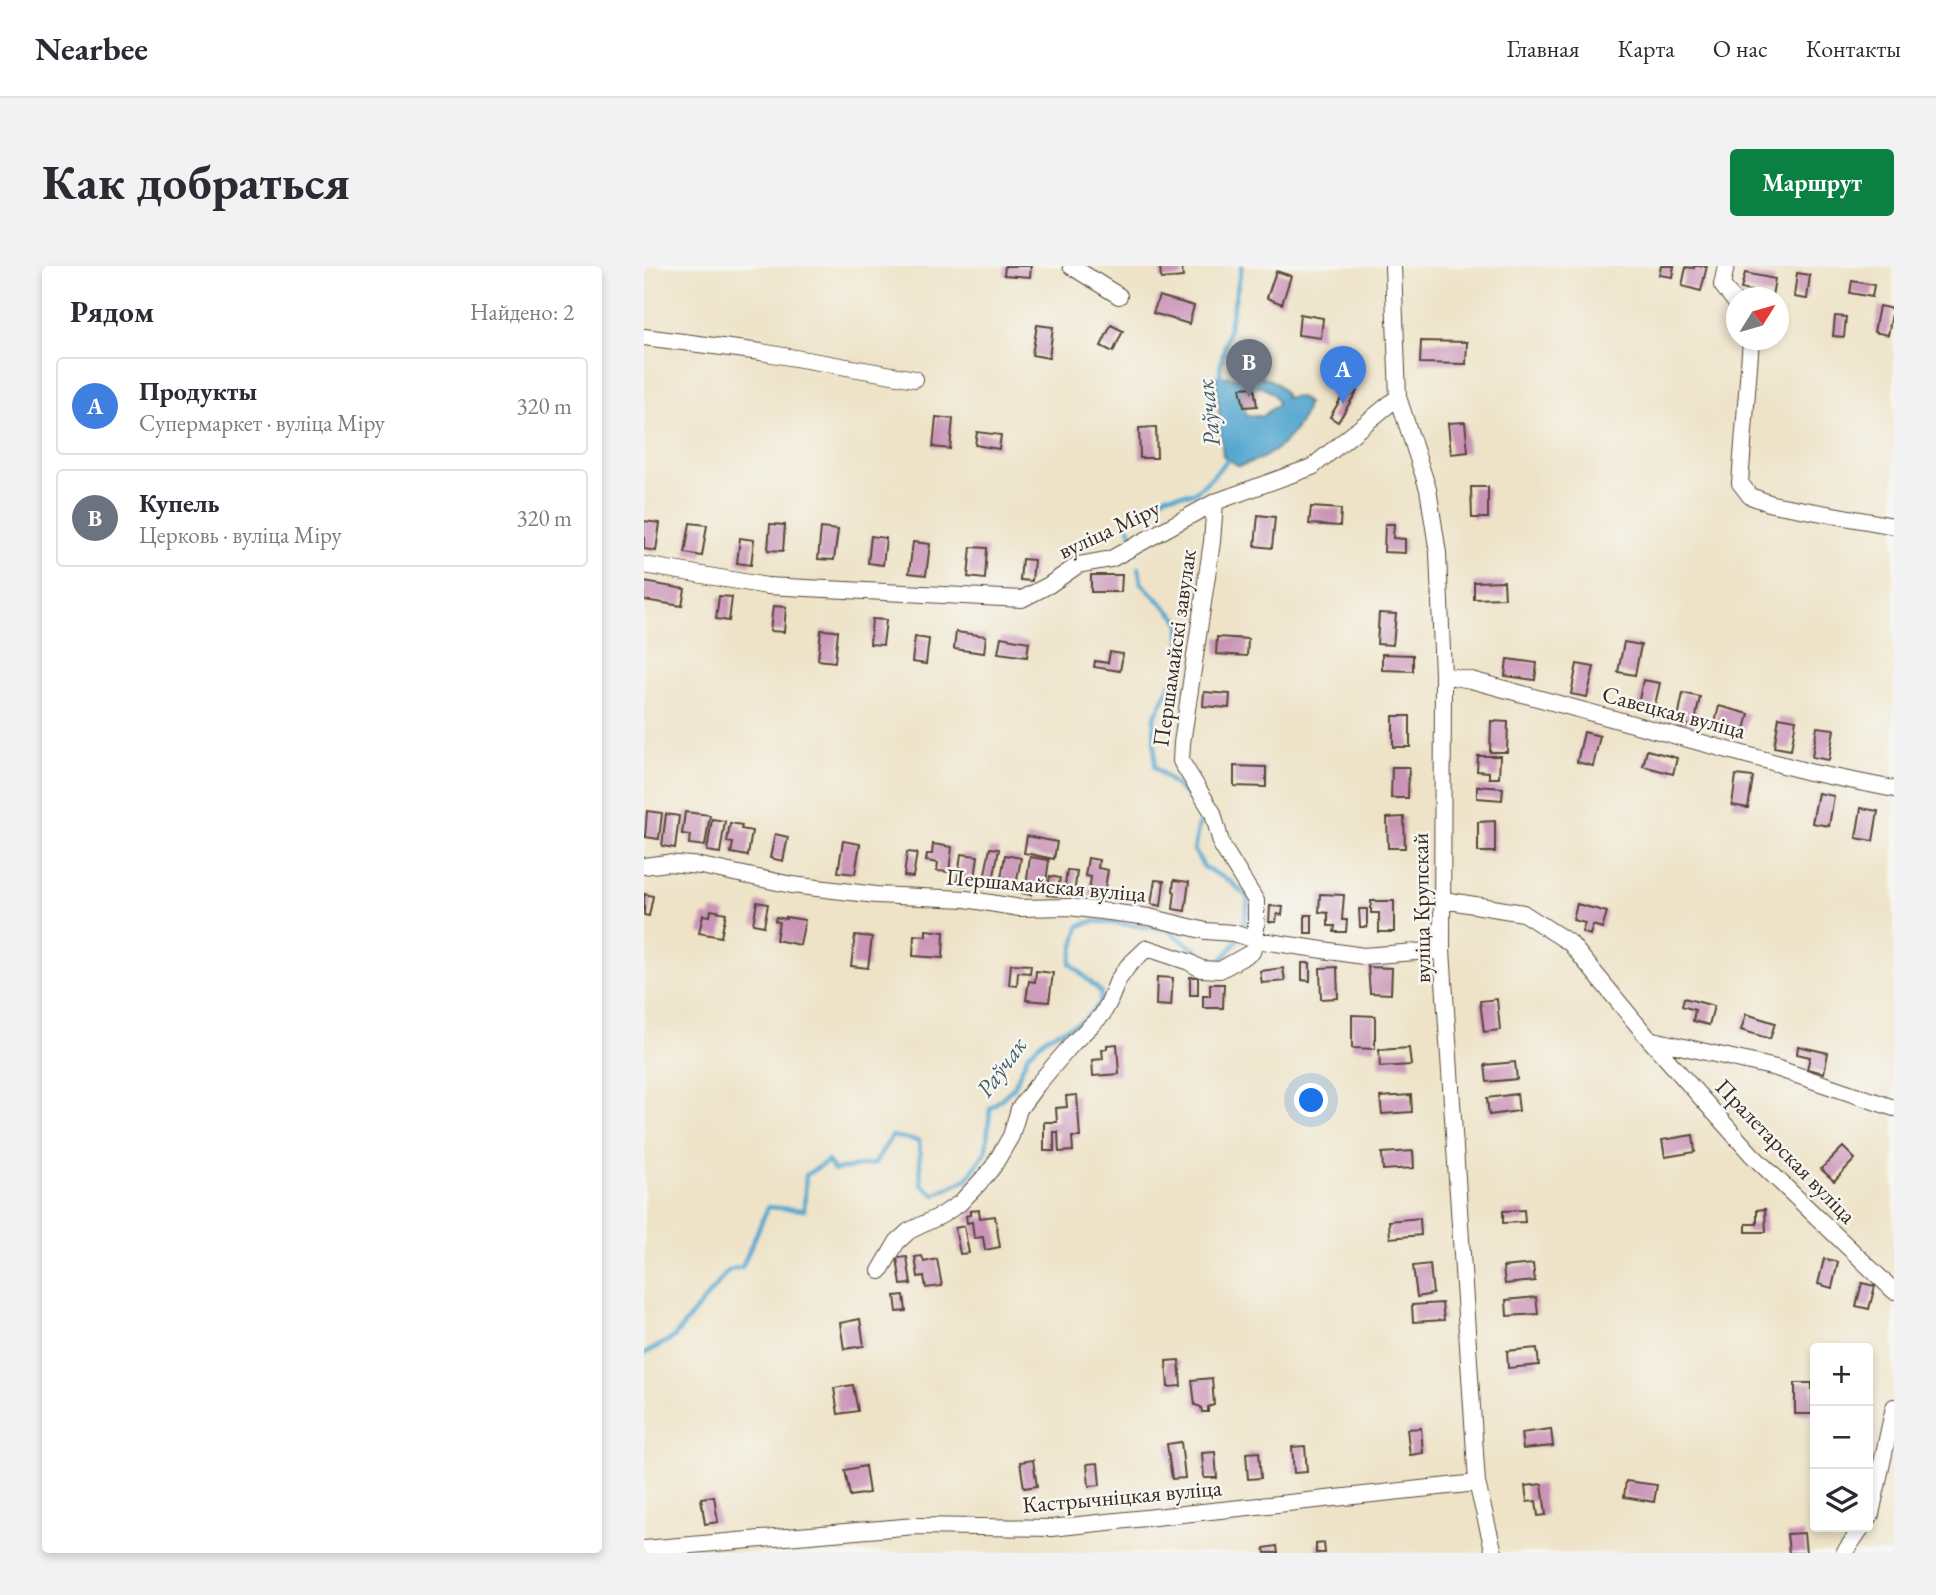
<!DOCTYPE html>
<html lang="ru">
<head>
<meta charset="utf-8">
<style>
	body { margin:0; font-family:"EB Garamond",serif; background:#f2f2f3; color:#2b2b33 }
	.controls { position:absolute; right:21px; bottom:21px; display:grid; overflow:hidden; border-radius:7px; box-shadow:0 4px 10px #0003 }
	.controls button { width:63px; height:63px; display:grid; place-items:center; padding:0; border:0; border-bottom:2px solid #e1e1e2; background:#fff; color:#2b2b33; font:35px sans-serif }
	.compass { position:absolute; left:1082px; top:21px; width:63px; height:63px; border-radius:50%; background:#fff; box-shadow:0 4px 10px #0003; rotate:53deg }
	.you { position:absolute; left:668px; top:835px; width:24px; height:24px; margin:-18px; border:5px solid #fff; border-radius:50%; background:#1a73e8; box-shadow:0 0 0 10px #1a73e833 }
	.badge { display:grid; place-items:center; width:46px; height:46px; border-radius:50%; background:#0b8043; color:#fff; font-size:23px; font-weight:700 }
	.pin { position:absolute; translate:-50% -58px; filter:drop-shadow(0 2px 4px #0008) }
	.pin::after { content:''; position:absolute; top:37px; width:24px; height:21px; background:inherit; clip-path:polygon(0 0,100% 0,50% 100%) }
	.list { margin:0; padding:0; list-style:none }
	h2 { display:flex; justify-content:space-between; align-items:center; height:91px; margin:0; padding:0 28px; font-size:30px }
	h2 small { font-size:23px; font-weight:400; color:#7c7c81 }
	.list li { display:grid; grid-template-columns:46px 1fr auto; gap:21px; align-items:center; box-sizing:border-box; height:98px; margin:0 14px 14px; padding:0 14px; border:2px solid #e1e1e2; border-radius:7px }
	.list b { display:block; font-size:26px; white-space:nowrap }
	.list p { margin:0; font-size:23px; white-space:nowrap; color:#7c7c81 }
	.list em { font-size:23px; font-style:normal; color:#7c7c81 }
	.icon { flex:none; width:38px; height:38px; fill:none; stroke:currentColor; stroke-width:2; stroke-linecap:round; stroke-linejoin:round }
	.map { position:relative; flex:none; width:1250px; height:1287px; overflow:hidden; border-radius:7px }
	header { display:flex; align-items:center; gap:42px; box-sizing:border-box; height:98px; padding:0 35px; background:#fff; border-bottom:2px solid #e1e1e2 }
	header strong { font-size:33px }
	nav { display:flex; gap:38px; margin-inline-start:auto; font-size:24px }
	.intro { display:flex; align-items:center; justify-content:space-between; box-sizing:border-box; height:168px; padding:0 42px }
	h1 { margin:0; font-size:49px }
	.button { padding:18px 32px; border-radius:7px; background:#0b8043; color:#fff; font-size:24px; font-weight:700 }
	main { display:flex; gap:42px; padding:0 42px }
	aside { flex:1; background:#fff; border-radius:7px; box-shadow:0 4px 10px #0003 }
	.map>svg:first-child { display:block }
	.water { fill:#54a7cf; stroke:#486876; stroke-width:2; fill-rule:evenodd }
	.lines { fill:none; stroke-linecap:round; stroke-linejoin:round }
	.stream { stroke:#54a7cf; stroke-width:4.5 }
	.building { fill:#ca94b7 }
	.minor-casing { stroke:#564637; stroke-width:18 }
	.minor { stroke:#fff; stroke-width:16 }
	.labels { text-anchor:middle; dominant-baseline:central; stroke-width:5; stroke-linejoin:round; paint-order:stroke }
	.street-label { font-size:23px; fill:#3b2a1e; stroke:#f6f6f2 }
	.water-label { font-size:24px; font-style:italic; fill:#455c65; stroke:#f6f6f2 }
</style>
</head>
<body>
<header>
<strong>Nearbee</strong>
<nav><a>Главная</a><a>Карта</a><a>О нас</a><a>Контакты</a></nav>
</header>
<div class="intro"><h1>Как добраться</h1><a class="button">Маршрут</a></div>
<main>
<aside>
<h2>Рядом<small>Найдено: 2</small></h2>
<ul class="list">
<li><span class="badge" style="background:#3f7fe0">A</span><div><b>Продукты</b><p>Супермаркет · вуліца Міру</p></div><em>320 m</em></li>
<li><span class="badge" style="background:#6b7280">B</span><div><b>Купель</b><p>Церковь · вуліца Міру</p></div><em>320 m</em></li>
</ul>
</aside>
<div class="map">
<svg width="1250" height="1287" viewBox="0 0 1250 1287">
	<rect width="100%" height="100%" fill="#f6f6f2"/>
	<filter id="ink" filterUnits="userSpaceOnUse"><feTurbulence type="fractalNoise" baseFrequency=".0143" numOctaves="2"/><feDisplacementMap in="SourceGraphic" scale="14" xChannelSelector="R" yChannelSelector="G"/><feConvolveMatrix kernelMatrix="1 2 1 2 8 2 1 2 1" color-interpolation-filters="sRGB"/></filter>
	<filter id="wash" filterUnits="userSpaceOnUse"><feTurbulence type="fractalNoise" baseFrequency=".00686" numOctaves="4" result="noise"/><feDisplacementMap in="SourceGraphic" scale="28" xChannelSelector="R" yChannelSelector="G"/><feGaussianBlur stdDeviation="1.57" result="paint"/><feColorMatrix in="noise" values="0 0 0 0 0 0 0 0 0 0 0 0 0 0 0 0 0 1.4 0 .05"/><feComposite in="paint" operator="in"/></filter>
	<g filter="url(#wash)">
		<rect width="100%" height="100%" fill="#eee3c7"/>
		<path class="water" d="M 572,110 L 612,113 L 617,110 C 629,115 639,119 642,132 C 652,130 657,130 663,137 C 660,158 640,180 622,190 C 614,195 604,197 595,200 L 579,190 ZM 617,121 C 627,124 630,128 634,138 L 619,150 L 602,150 L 596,122 Z"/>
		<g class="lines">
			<path class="stream" d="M 577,116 L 576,103 L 598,0
				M 488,270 L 482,253 L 523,229 L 550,227 L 564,215 L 586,191
				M 0,1088 L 29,1072 L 85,1004 L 98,1001 L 124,941 L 160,944 L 162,909 L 184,895 L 190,904 L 230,898 L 248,870 L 275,875 L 277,918 L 291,929 L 323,913 L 342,885 L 346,843 L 370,821 L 384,788 L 403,771 L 440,754 L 456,737 L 457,726 L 426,697 L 435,660 L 450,655 L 522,663 L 573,699 C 597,673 600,667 604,632 L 587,616 L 560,601 L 550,584 L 556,552 L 550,536 L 511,501 L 510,452 L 537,398 L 536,355 L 497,317 L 495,302"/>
		</g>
		<g id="blocks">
			<path class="building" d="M 361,0 L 387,0 L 386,11 L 360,9 Z
				M 516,0 L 537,0 L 539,11 L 517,13 Z
				M 1017,0 L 1030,0 L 1028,11 L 1015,9 Z
				M 1050,0 L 1063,0 L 1057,25 L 1038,20 L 1042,1 L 1050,2 Z
				M 632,5 L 647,10 L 638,38 L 623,32 Z
				M 1101,7 L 1131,13 L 1128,30 L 1097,23 Z
				M 1153,7 L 1166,9 L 1163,33 L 1150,31 Z
				M 1208,15 L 1230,19 L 1228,31 L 1206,27 Z
				M 515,30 L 550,40 L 545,58 L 509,47 Z
				M 1235,40 L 1249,43 L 1244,69 L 1230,66 Z
				M 656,48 L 679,52 L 677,72 L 654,69 Z
				M 1191,50 L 1202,51 L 1200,71 L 1189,70 Z
				M 393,59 L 409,61 L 405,92 L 388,89 Z
				M 467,59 L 479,65 L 469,86 L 457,80 Z
				M 777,75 L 823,76 L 822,98 L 776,97 Z
				M 705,119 L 713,125 L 694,156 L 686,151 Z
				M 610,121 L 613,140 L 600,141 L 596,122 Z
				M 292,151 L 309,153 L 306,183 L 289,181 Z
				M 821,156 L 824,186 L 807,188 L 804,157 Z
				M 512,161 L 513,192 L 496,192 L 495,162 Z
				M 333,166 L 357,169 L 355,183 L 331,179 Z
				M 827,221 L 844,221 L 844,252 L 828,252 Z
				M 667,241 L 697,243 L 696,260 L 665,258 Z
				M 614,249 L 631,251 L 628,282 L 611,280 Z
				M 0,255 L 16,257 L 12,285 L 0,283 Z
				M 46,257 L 63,259 L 58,290 L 41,287 Z
				M 126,258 L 141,259 L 139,285 L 124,284 Z
				M 741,258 L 750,258 L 749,272 L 761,273 L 761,287 L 740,286 Z
				M 177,262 L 194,264 L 190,294 L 174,293 Z
				M 227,270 L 242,272 L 239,299 L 224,297 Z
				M 96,272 L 110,274 L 107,299 L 93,297 Z
				M 269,276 L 286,278 L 282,309 L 265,307 Z
				M 327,281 L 343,282 L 341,313 L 324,311 Z
				M 378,293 L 390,294 L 388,315 L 376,314 Z
				M 447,309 L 478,309 L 477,326 L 447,326 Z
				M 860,315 L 861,332 L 830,333 L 830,316 Z
				M 0,316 L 41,323 L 38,340 L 0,334 Z
				M 75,330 L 88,331 L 85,355 L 72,353 Z
				M 129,340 L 142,341 L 140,366 L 126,365 Z
				M 735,347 L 752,348 L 749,379 L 733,378 Z
				M 228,353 L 242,354 L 239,379 L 226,378 Z
				M 177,364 L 194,365 L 191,396 L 174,394 Z
				M 312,366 L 342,370 L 340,387 L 310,383 Z
				M 271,371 L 285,373 L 282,398 L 268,396 Z
				M 357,371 L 385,376 L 383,391 L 354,387 Z
				M 573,371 L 604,373 L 603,390 L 572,388 Z
				M 980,376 L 997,379 L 991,409 L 974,406 Z
				M 466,386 L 479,388 L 476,405 L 450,401 L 451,395 L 464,397 Z
				M 738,388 L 769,389 L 769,405 L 738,404 Z
				M 863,393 L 893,397 L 891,414 L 861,410 Z
				M 933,398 L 950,401 L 943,431 L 927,428 Z
				M 999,414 L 1016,417 L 1009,447 L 993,444 Z
				M 560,426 L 586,428 L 585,442 L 559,440 Z
				M 1039,427 L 1056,431 L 1050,461 L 1033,457 Z
				M 1075,440 L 1105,448 L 1101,464 L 1071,457 Z
				M 749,450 L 766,450 L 766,481 L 749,481 Z
				M 1135,451 L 1152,454 L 1147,484 L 1130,481 Z
				M 847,455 L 864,456 L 863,486 L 846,486 Z
				M 1173,461 L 1190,463 L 1185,494 L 1168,491 Z
				M 940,466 L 956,470 L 949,500 L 933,496 Z
				M 1003,484 L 1033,492 L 1029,508 L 999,500 Z
				M 834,490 L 856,490 L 855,512 L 845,512 L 845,506 L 833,505 Z
				M 590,500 L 622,501 L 622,521 L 590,520 Z
				M 748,501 L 765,501 L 764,532 L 747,532 Z
				M 1092,509 L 1109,511 L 1104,542 L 1088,539 Z
				M 833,520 L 859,522 L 858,534 L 833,532 Z
				M 1174,527 L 1190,530 L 1185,560 L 1168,557 Z
				M 1217,542 L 1234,545 L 1229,575 L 1212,572 Z
				M 3,545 L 18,547 L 15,573 L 1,571 Z
				M 41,546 L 66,549 L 61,580 L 45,578 L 46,569 L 38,568 Z
				M 22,548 L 35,550 L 31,582 L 18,580 Z
				M 760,551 L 761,582 L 744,582 L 743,552 Z
				M 68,553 L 81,555 L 76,587 L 63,585 Z
				M 851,555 L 851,586 L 834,586 L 834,556 Z
				M 86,557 L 98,559 L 97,563 L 108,565 L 104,590 L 87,587 L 89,577 L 83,576 Z
				M 131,568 L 144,571 L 139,595 L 126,592 Z
				M 383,570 L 413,576 L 410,593 L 380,587 Z
				M 199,575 L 216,578 L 211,608 L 194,606 Z
				M 289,578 L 308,581 L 305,606 L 293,605 L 294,597 L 282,595 L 283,588 L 288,588 Z
				M 346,582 L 355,583 L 349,615 L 340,613 Z
				M 263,586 L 273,587 L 269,611 L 260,610 Z
				M 317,588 L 334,590 L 330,620 L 313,618 Z
				M 361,589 L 377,592 L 372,620 L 356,618 Z
				M 386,591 L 405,594 L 401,624 L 388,622 L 387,629 L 378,627 L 379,620 L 382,620 Z
				M 444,592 L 455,594 L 454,602 L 464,604 L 459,634 L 444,632 L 447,611 L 441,610 Z
				M 423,604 L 433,605 L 430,630 L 420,628 Z
				M 406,610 L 416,612 L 413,630 L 403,629 Z
				M 511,614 L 520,615 L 517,640 L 507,638 Z
				M 530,614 L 545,616 L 541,645 L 529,643 L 531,626 L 529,625 Z
				M 0,628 L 9,630 L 5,650 L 0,649 Z
				M 676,628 L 700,629 L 698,654 L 703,654 L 702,666 L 690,666 L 691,660 L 684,660 L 684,647 L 675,646 Z
				M 727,635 L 750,635 L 750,666 L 735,666 L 735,647 L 727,647 Z
				M 113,636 L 124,638 L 120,660 L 109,658 Z
				M 933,638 L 963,646 L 958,662 L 949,659 L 946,669 L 938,666 L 941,657 L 929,654 Z
				M 626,640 L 639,641 L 638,649 L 633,648 L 632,656 L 625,656 Z
				M 715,643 L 723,643 L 723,661 L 716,661 Z
				M 67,644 L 82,647 L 77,671 L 55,667 L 59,649 L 66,650 Z
				M 661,649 L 668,649 L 668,667 L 661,667 Z
				M 132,651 L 142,653 L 142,651 L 161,654 L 156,679 L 132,674 L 135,656 L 131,655 Z
				M 282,664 L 300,666 L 299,692 L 269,690 L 270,669 L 282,670 Z
				M 211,669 L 228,671 L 224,702 L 207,700 Z
				M 658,697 L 666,697 L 666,715 L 658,714 Z
				M 367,698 L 387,699 L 386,707 L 374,706 L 373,720 L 365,719 Z
				M 693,701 L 694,732 L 677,733 L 676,702 Z
				M 724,701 L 748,702 L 747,728 L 726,727 Z
				M 639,702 L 641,715 L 618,717 L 616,705 Z
				M 392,705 L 409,707 L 405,736 L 382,734 L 385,715 L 391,716 Z
				M 513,711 L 529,712 L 527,740 L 512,739 Z
				M 546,711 L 554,711 L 554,729 L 546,729 Z
				M 566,718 L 580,718 L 579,742 L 559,742 L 559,730 L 566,730 Z
				M 1040,732 L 1070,740 L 1065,759 L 1049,755 L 1051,744 L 1038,740 Z
				M 853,733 L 856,764 L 840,766 L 836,735 Z
				M 1102,748 L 1131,757 L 1126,773 L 1097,764 Z
				M 708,749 L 731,750 L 731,783 L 708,782 Z
				M 473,778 L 475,808 L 449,810 L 448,794 L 459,793 L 458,784 L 463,783 L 463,779 Z
				M 1154,780 L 1184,787 L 1180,807 L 1163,803 L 1166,791 L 1153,788 Z
				M 765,782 L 767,799 L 736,801 L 735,784 Z
				M 871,796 L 873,813 L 843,816 L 841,799 Z
				M 873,828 L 875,845 L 845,849 L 843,832 Z
				M 433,829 L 436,871 L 428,871 L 429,885 L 415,886 L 414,866 L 410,866 L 410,885 L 400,885 L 400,856 L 413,856 L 412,842 L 423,841 L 422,830 Z
				M 767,829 L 768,846 L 738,848 L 736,831 Z
				M 1049,869 L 1051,886 L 1021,891 L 1018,874 Z
				M 1199,881 L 1211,893 L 1190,915 L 1177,903 Z
				M 769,885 L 770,902 L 739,904 L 738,887 Z
				M 1121,943 L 1122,966 L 1102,966 L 1102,958 L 1113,958 L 1113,944 Z
				M 335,944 L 336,952 L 351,950 L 356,981 L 341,984 L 339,971 L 330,972 L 328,956 L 323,957 L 322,950 L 326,949 L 326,945 Z
				M 880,944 L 881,956 L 859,957 L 859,945 Z
				M 776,952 L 777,969 L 746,972 L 745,955 Z
				M 320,960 L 325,987 L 316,988 L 311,962 Z
				M 278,990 L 280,996 L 293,993 L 298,1020 L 282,1022 L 280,1010 L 274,1011 L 271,991 Z
				M 263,991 L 267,1018 L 257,1019 L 253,992 Z
				M 1180,993 L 1194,996 L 1188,1022 L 1174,1018 Z
				M 786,998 L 789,1028 L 773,1031 L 769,1000 Z
				M 889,998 L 891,1015 L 861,1018 L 859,1001 Z
				M 1218,1017 L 1231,1020 L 1225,1043 L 1212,1040 Z
				M 260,1029 L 262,1045 L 253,1046 L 251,1030 Z
				M 892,1031 L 894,1048 L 863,1050 L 862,1034 Z
				M 798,1037 L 800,1054 L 769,1056 L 768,1039 Z
				M 216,1053 L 220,1080 L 200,1083 L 196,1057 Z
				M 893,1082 L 895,1099 L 864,1102 L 863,1085 Z
				M 535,1094 L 537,1120 L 524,1121 L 522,1095 Z
				M 568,1112 L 570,1139 L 564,1141 L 564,1146 L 558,1146 L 557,1141 L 551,1139 L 548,1114 Z
				M 1151,1117 L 1168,1117 L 1168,1148 L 1151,1148 Z
				M 209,1119 L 214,1145 L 194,1148 L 190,1122 Z
				M 777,1162 L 779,1187 L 766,1189 L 763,1163 Z
				M 907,1163 L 909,1180 L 879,1183 L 877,1167 Z
				M 537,1176 L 541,1212 L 528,1213 L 523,1178 Z
				M 661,1180 L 663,1206 L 650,1207 L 648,1181 Z
				M 571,1186 L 573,1212 L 560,1212 L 558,1187 Z
				M 615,1186 L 617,1212 L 604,1213 L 602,1187 Z
				M 389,1194 L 393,1220 L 380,1222 L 376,1196 Z
				M 454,1197 L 456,1219 L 445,1220 L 443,1198 Z
				M 221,1200 L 225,1227 L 206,1230 L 201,1204 Z
				M 982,1215 L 1013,1219 L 1010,1236 L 980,1231 Z
				M 898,1218 L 902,1249 L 894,1250 L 892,1235 L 883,1236 L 881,1220 Z
				M 70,1230 L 74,1256 L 61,1258 L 57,1232 Z
				M 1160,1267 L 1162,1287 L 1145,1287 L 1143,1268 Z
				M 680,1277 L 681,1287 L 672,1287 L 672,1278 Z
				M 633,1280 L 634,1287 L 621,1287 L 620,1282 Z"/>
		</g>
	</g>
	<g filter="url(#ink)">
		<use href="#blocks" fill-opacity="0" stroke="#564637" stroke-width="2"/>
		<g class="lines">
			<g class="minor-casing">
				<path id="minor" d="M 427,0 L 475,30
					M 749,0 L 754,131 L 784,223 L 794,287 L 799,409 L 798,684 L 833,1217 L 850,1287
					M 1082,0 L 1078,19 L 1092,37
					M 0,71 L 117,86 L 271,113
					M 1107,74 L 1096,217 L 1106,230 L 1128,238 L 1250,260
					M 0,299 L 123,320 L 378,333 L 405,319 L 434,299 L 467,293 L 571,236 L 668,201 L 754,131
					M 799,409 L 827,414 L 1165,506 L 1250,523
					M 0,600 L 23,597 L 57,600 L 148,619 L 232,629 L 322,633 L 376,642 L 425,641 L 505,651 L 562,665 L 589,667 L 612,674 L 719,690 L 798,684
					M 800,634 L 879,647 L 926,677 L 1005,773 L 1108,889 L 1250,1025
					M 1005,773 L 1132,802 L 1250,842
					M 236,1005 L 253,976 L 265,965 L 298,949 L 316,937 L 336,916 L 349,901 L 367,870 L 375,843 L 393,819 L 430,776 L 458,749 L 465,736 L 474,714 L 484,700 L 503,682 L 545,696 L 557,703 L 576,704 L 608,686 L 612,674 L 612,635 L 578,580 L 569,547 L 537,495 L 538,477 L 568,276 L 571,236
					M 1224,1253 L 1227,1248 L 1250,1141
					M 0,1283 L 271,1260 L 407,1262 L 833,1217
					M 1200,1287 L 1218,1261"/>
			</g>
			<use href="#minor" class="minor"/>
		</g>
	</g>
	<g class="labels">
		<g class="street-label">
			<text transform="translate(465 263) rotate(-25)">вуліца Міру</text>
			<text transform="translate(530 382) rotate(-82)">Першамайскі завулак</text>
			<text transform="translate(1030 446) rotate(15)">Савецкая вуліца</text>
			<text transform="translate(402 619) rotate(5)">Першамайская вуліца</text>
			<text transform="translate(777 642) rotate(-91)">вуліца Крупскай</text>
			<text transform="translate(1142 885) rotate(46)">Пралетарская вуліца</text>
			<text transform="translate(478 1230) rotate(-5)">Кастрычніцкая вуліца</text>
		</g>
		<g class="water-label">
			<text transform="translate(564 147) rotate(-96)">Раўчак</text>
			<text transform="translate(357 801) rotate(-54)">Раўчак</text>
		</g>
	</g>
</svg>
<div class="controls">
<button>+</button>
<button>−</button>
<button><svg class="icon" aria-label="layers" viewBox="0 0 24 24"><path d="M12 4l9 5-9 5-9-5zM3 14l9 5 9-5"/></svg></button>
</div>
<svg class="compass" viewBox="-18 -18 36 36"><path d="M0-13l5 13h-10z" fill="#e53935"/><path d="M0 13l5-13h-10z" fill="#7c7c81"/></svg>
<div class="you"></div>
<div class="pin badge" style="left:699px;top:138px;background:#3f7fe0">A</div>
<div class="pin badge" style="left:605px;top:131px;background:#6b7280">B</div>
</div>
</main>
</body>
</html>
